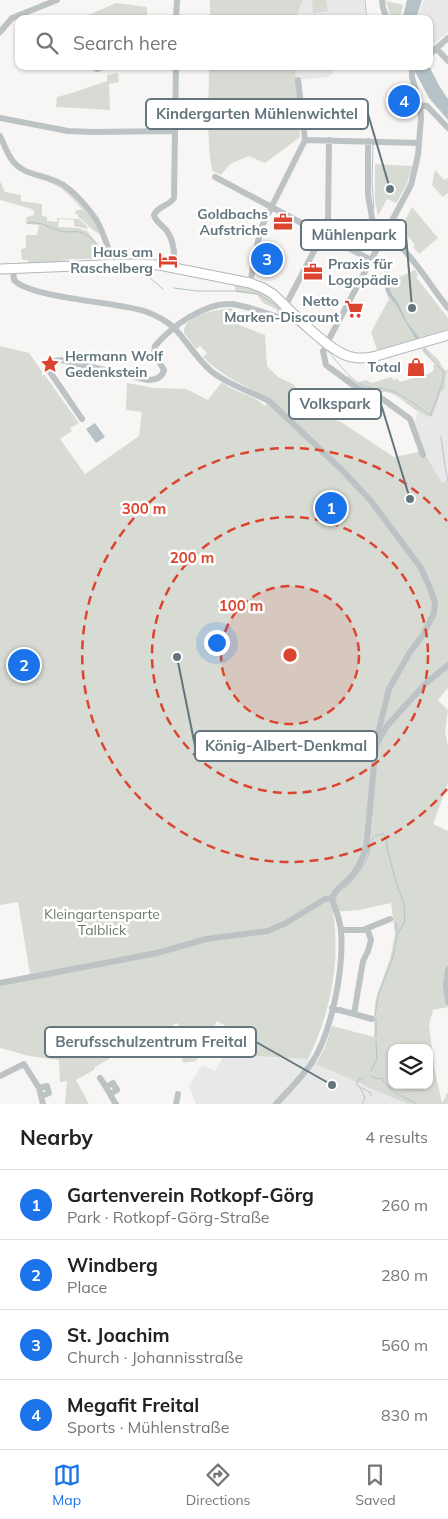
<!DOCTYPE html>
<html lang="en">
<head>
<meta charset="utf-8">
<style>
	body { margin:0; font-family:Mulish,sans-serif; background:#f6f6f6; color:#222 }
	.controls { position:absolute; right:15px; bottom:15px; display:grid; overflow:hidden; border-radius:10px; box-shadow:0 1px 4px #0004 }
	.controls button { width:45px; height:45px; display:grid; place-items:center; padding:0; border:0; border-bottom:1px solid #e0e0e0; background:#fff; color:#222; font:25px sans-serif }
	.you { position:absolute; left:216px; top:642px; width:18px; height:18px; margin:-12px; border:4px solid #fff; border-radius:50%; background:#1a73e8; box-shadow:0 0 0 8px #1a73e833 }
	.badge { display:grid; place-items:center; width:32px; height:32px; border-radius:50%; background:#1a73e8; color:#fff; font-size:16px; font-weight:700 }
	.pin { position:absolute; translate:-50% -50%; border:2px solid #fff; box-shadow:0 1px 5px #0006 }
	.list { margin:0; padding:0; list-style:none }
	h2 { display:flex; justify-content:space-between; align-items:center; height:65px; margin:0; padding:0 20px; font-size:21px }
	h2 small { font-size:16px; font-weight:400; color:#767676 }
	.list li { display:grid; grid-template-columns:32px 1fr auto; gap:15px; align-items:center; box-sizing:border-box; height:70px; padding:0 20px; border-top:1px solid #e0e0e0 }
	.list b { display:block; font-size:19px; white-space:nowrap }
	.list p { margin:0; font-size:16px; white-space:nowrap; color:#767676 }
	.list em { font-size:16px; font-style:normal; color:#767676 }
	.icon { flex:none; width:28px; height:28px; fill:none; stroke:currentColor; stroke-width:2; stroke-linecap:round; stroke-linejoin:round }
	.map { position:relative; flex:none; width:448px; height:1104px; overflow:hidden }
	.search { position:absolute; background:#fff; box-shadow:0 1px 4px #0004; left:15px; right:15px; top:15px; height:55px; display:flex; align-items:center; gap:12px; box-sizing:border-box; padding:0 18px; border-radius:10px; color:#767676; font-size:19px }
	.sheet { height:345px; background:#fff }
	nav { display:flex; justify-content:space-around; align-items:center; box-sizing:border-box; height:70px; border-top:1px solid #e0e0e0; background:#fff; font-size:14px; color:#767676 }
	nav a { display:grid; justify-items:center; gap:2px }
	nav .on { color:#1a73e8 }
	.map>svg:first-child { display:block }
	.built { fill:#e7e8e7 }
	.green { fill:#d7dbd3; fill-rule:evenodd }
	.water { fill:#b5c3c6 }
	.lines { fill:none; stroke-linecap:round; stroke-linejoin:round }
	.stream { stroke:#b5c3c6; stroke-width:1 }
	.major-casing { stroke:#b1b7ba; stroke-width:11 }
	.minor { stroke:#bdc3c5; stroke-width:6 }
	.major { stroke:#fff; stroke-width:9 }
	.ring { fill:none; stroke:#db452f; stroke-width:2.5; stroke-dasharray:9 6 }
	.labels { text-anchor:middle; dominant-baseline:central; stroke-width:5; stroke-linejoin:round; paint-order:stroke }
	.poi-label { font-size:14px; font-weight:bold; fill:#63757d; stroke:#fff; text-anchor:end }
	.park-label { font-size:14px; fill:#6c7b66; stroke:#fff }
	.centre { fill:#db452f; stroke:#fff; stroke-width:2.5 }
	.ring-label { font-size:15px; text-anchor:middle; font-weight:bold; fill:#db452f; stroke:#fff; stroke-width:5; stroke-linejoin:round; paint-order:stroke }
	.leader { fill:none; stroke:#63757d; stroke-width:2 }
	.callout-dot { fill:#63757d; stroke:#fff; stroke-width:2 }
	.callout { fill:#fff; stroke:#63757d; stroke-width:2 }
	.callout-label { font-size:15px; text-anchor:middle; font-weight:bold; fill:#63757d }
</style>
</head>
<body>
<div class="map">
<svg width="448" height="1104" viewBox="0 0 448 1104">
	<rect width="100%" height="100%" fill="#f7f6f4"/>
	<path class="built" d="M 303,0 L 364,0 L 366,19 L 295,19 Z
		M 424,0 L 448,0 L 448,32 L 429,48 L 429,19 L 417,19 Z
		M 295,66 L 333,66 L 333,73 L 328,77 L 296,80 Z
		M 448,369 L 448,480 L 442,484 L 423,451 L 414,425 L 417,412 L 422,413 L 442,374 Z
		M 224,1055 L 308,1059 L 407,1104 L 196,1104 L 189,1086 L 202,1065 L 215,1071 Z"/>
	<path class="green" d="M 210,0 L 303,0 L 295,19 L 210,19 Z
		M 312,0 L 326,0 L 328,11 L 313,13 Z
		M 386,1 L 403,5 L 400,19 L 391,19 Z
		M 116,3 L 147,7 L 147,19 L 79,19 Z
		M 209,66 L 295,66 L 300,137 L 265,163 L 249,156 L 230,164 L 221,175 L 212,171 C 206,137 209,101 209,66 Z
		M 118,73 L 119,82 L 109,84 L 110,110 L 56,107 L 57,97 L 72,93 L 107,81 L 107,75 Z
		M 375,164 L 412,166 L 407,184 L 397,202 L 396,203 L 387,199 L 378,216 L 375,201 Z
		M 435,170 L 444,180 L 448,178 L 448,193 L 443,197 L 432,185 Z
		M 0,181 L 5,192 L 21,195 L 21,201 L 42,204 L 42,216 L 47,217 L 47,221 L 57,222 L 57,218 L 79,219 L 86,225 L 88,229 L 74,226 L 74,220 L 59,219 L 58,227 L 77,228 L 87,231 L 105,252 L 106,256 L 103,259 L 70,259 L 58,262 L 28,263 L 28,260 L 22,260 L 21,249 L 26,248 L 26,235 L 37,235 L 39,225 L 27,224 L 26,219 L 27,217 L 34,215 L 34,211 L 32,209 L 0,200 Z
		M 48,181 C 52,182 56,184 59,186 C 72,194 96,220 100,234 C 91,231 86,222 78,217 L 78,214 L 75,214 L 76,210 L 83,210 C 72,199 63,186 48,182 Z
		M 412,207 L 438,238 L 419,254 L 413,247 L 415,245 L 401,228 Z
		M 378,258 L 390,265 L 390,281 L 415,270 L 418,275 L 416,277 L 448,318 L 448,329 L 377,350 L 371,332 L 389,299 L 385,290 L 385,272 L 374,266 Z
		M 234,284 C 264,291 267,294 287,316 L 285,318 L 278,313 L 276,309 L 263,303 L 257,295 L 236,292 Z
		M 232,308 L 239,325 L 265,335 L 267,366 L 278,377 L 293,384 L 314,414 L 341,422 L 394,457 L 423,451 L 442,483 L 448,480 L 448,688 L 438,700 L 448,710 L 445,733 L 448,746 L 448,783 L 433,824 L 448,831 L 448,1007 L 433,1010 L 429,1025 L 434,1066 L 442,1103 L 448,1092 L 448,1104 L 407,1104 L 316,1064 L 325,1047 L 332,1026 L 374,1037 L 375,1003 L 379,989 L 390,959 L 395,934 L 391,903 L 359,910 L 333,912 C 341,962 330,1015 308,1059 L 235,1055 L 224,1025 L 217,1021 L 196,1061 L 183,1063 L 178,1023 L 173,1025 L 166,1041 L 138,1042 L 95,1067 L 94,1070 L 76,1080 L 89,1104 L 65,1104 L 67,1081 L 60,1082 L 59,1060 L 29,1056 L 0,1048 L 0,980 L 30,974 L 18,902 L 0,905 L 0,346 L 29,353 L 79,423 L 70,428 L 72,431 L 60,439 L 85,474 L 139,436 L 142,412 L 126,410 L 127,383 L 154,388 L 186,389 L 208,400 L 222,382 L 230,388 L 256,399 L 265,406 L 269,399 C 244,384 225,379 203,357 L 207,353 L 200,346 L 196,349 L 184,333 C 182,314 218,310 232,308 ZM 392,1048 L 429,1048 L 429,1085 L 392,1085 Z
		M 426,348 L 438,359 L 445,371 L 447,370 L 444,390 L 441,392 L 433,415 L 430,417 C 426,415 422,414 419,412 C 408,407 390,385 376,394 L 357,388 L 346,378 L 348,376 L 357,383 L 366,380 L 372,383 L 391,377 L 394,380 L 397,379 L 400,382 L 431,373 L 434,369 L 433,366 L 435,364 L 423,352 L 422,349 Z"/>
	<path class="water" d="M 407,0 L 422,0 L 416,19 L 402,19 Z
		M 412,66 L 429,66 L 440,87 L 448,99 L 448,120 L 429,98 Z
		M 388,283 L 391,293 L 398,303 L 407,322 L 419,338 L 416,339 C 409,328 404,319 398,308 C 393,299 385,295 385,284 Z
		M 95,423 L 105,437 L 96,443 L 86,429 Z"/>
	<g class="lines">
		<path class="stream" d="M 365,0 L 367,19
			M 373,145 L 372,182 L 374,209
			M 27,223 C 42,221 47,227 61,231 C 71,234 78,228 88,236 C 97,242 97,252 104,258
			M 376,225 L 379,237
			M 129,269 L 141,270 L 163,289
			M 174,288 L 197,291 L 236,291 L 258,294 L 274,304 L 285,315
			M 288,318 L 324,347
			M 424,348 L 428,355 L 444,372 L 442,384 L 431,414
			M 327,350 C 340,364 352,385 372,388
			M 378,388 C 397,388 417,407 432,416
			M 441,436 L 445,466 L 448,482
			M 375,836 L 383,834 L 386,836 L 387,847 L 396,882 L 404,904 L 405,921 L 397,935
			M 344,889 C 354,879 363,869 368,856 C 370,850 371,842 373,837
			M 396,923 L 397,932
			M 375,1016 L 378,996 L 393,957 L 397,936
			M 376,1019 L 376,1037
			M 371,1071 L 377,1059 L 376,1041
			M 372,1076 L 377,1079 L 381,1078 L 384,1082
			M 386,1084 C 395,1094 405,1098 417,1104
			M 362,1088 L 371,1093 L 371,1096
			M 362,1104 L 365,1098 L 360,1087 L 356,1084 L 358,1080 L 363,1078"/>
		<g class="major-casing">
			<path id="major" d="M 0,269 L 128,264 L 159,265 L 250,283 L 263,288 L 273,294 C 290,310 331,354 352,357 C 360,359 368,358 376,356 L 448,335"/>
		</g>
		<path class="minor" d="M 382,0 L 383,8 L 387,19
			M 176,19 L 177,0
			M 0,32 L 12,18 L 57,0
			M 436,48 L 448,61
			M 429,55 L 448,38
			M 95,68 L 97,69 L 106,66
			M 420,105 L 427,106 L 448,128
			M 0,118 L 68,131 L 92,132 L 175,131
			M 0,136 C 4,144 7,153 12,160 C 25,178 50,174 66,187 C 77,195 93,213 99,225 C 105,237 108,249 113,261 L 112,264
			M 305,140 L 419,143
			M 368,141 L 368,195 L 376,241 L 380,244
			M 215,177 L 371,260
			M 386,233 C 405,245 433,289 448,308
			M 174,268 C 175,255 174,241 167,231 C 162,224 156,223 154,215 C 158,206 169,206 174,198 L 176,66
			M 13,269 L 14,280 C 30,298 116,302 144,311 C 154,314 169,322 176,330 C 188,343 197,359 211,371 C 228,385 250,391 269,401 L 342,470 L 371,501 L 421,568 L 430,588 L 435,603 L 434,613 L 423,635 L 410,652 L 389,689 L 379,729 L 379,732 L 382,734
			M 250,283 L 258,241 L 262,226 L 305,140 L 298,80
			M 284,305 L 288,301 L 326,228 L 328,220 L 329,140
			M 327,343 L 411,185 L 418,155 L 421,118 L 420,105 L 412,77 L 412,71
			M 329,345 L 323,351 L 326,365 L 357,388 L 373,394 L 384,400 L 410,419 L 423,455
			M 82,419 L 50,372 L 50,366 L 55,361 L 61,360 L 148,380 C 156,380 162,378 164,370 L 154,353 L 155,346 C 172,326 205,302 232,304 C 248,306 270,315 286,319
			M 332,898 L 336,891 L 351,877 L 358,867 L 366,849 L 376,745 L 387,726 L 395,717 L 426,683 L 448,665
			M 341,930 L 363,930 L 390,919
			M 448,969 L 446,985 L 448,1002
			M 0,983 L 157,953 L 206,939 L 268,931 L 286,923 L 325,899 L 332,898
			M 332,1008 L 372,1019
			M 354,1014 L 363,961 L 368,951 L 371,940 L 367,928
			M 0,1076 L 24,1064 L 39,1088 L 43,1104
			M 100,1078 L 106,1087
			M 39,1088 L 47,1086 L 49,1093 L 42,1096
			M 110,1094 L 117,1090 L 113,1083 L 106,1087 L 115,1103 L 116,1104
			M 176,1104 L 178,1094
			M 276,1104 C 288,1091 301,1078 311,1064 C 332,1033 344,968 341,931 C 340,919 335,909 332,898"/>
		<use href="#major" class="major"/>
	</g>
	<circle cx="290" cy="655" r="69" fill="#db452f" fill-opacity=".12"/>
	<g class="ring">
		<circle cx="290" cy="655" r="69"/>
		<circle cx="290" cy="655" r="138"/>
		<path d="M447 789A207 207 0 1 1 447 521"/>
	</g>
	<defs>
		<g id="office-bare" transform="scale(1.5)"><path d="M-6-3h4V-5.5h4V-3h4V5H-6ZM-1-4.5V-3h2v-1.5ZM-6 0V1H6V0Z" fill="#db452f" stroke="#fff" stroke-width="2.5" paint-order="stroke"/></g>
		<g id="hotel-bare" transform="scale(1.5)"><path d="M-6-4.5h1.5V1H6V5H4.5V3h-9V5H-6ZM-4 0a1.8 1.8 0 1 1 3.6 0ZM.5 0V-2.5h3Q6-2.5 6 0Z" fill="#db452f" stroke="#fff" stroke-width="2.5" paint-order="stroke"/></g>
		<g id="supermarket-bare" transform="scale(1.5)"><path d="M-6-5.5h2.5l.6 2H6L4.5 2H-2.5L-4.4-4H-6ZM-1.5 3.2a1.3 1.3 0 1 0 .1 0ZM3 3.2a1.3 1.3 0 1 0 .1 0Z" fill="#db452f" stroke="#fff" stroke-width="2.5" paint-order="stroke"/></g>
		<g id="sight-bare" transform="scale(1.5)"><path d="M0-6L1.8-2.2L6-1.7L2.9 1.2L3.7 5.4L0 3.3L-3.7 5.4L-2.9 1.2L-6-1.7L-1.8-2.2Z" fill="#db452f" stroke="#fff" stroke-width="2.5" paint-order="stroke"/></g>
		<g id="shop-bare" transform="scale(1.5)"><path d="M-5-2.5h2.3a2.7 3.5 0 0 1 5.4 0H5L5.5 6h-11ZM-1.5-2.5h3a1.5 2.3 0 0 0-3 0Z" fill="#db452f" stroke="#fff" stroke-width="2.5" paint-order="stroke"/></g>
	</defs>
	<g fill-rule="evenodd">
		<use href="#office-bare" x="283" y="222"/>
		<use href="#hotel-bare" x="168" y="260"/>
		<use href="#office-bare" x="313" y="272"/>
		<use href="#supermarket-bare" x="354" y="309"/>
		<use href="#sight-bare" x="50" y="364"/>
		<use href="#shop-bare" x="416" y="367"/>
	</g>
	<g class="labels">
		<g class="poi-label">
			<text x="268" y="214">Goldbachs<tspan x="268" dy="16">Aufstriche</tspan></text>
			<text x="153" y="252">Haus am<tspan x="153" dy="16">Raschelberg</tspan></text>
			<text x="328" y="264" text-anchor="start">Praxis für<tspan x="328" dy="16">Logopädie</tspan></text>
			<text x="339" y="301">Netto<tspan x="339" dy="16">Marken-Discount</tspan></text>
			<text x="65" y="356" text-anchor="start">Hermann Wolf<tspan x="65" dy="16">Gedenkstein</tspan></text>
			<text x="401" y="367">Total</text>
		</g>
		<g class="park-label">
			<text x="102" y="914">Kleingartensparte<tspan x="102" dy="16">Talblick</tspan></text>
		</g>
	</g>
	<circle cx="290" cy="655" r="8" class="centre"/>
	<g class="ring-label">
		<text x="144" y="514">300 m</text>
		<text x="192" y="563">200 m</text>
		<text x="241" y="611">100 m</text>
	</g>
	<path class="leader" d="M390 189L368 114M412 308L406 235M410 499L381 404M177 657L195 746M332 1085L256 1042"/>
	<g class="callout-dot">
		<circle cx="390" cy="189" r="5"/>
		<circle cx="412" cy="308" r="5"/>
		<circle cx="410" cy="499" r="5"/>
		<circle cx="177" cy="657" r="5"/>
		<circle cx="332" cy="1085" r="5"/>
	</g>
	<g class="callout">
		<rect x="146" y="99" width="222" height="30" rx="5"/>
		<rect x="301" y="220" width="105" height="30" rx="5"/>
		<rect x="289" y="389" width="92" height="30" rx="5"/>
		<rect x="195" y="731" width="182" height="30" rx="5"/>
		<rect x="45" y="1027" width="211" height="30" rx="5"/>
	</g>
	<g class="callout-label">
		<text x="257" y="119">Kindergarten Mühlenwichtel</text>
		<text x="354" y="240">Mühlenpark</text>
		<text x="335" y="409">Volkspark</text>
		<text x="286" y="751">König-Albert-Denkmal</text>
		<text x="151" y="1047">Berufsschulzentrum Freital</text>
	</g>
</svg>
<div class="controls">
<button><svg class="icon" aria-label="layers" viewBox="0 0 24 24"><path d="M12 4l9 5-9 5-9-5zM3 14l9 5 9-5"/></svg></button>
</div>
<div class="you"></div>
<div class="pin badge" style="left:331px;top:508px">1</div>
<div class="pin badge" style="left:24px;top:665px">2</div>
<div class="pin badge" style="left:267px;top:259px">3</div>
<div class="pin badge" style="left:404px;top:101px">4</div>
<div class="search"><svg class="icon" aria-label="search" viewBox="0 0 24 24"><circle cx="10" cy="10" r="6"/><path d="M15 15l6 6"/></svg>Search here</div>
</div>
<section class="sheet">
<h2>Nearby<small>4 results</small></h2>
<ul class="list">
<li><span class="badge">1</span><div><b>Gartenverein Rotkopf-Görg</b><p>Park · Rotkopf-Görg-Straße</p></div><em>260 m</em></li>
<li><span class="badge">2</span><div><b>Windberg</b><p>Place</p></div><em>280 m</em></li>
<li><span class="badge">3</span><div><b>St. Joachim</b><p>Church · Johannisstraße</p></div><em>560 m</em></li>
<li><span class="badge">4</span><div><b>Megafit Freital</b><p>Sports · Mühlenstraße</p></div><em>830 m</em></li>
</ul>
</section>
<nav>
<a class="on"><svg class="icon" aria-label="map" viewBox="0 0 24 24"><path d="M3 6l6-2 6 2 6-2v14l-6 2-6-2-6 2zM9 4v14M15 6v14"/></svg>Map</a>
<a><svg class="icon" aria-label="directions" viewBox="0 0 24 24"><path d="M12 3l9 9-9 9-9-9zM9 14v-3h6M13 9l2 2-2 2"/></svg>Directions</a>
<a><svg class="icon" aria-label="saved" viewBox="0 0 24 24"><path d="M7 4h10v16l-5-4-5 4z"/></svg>Saved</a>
</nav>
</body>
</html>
